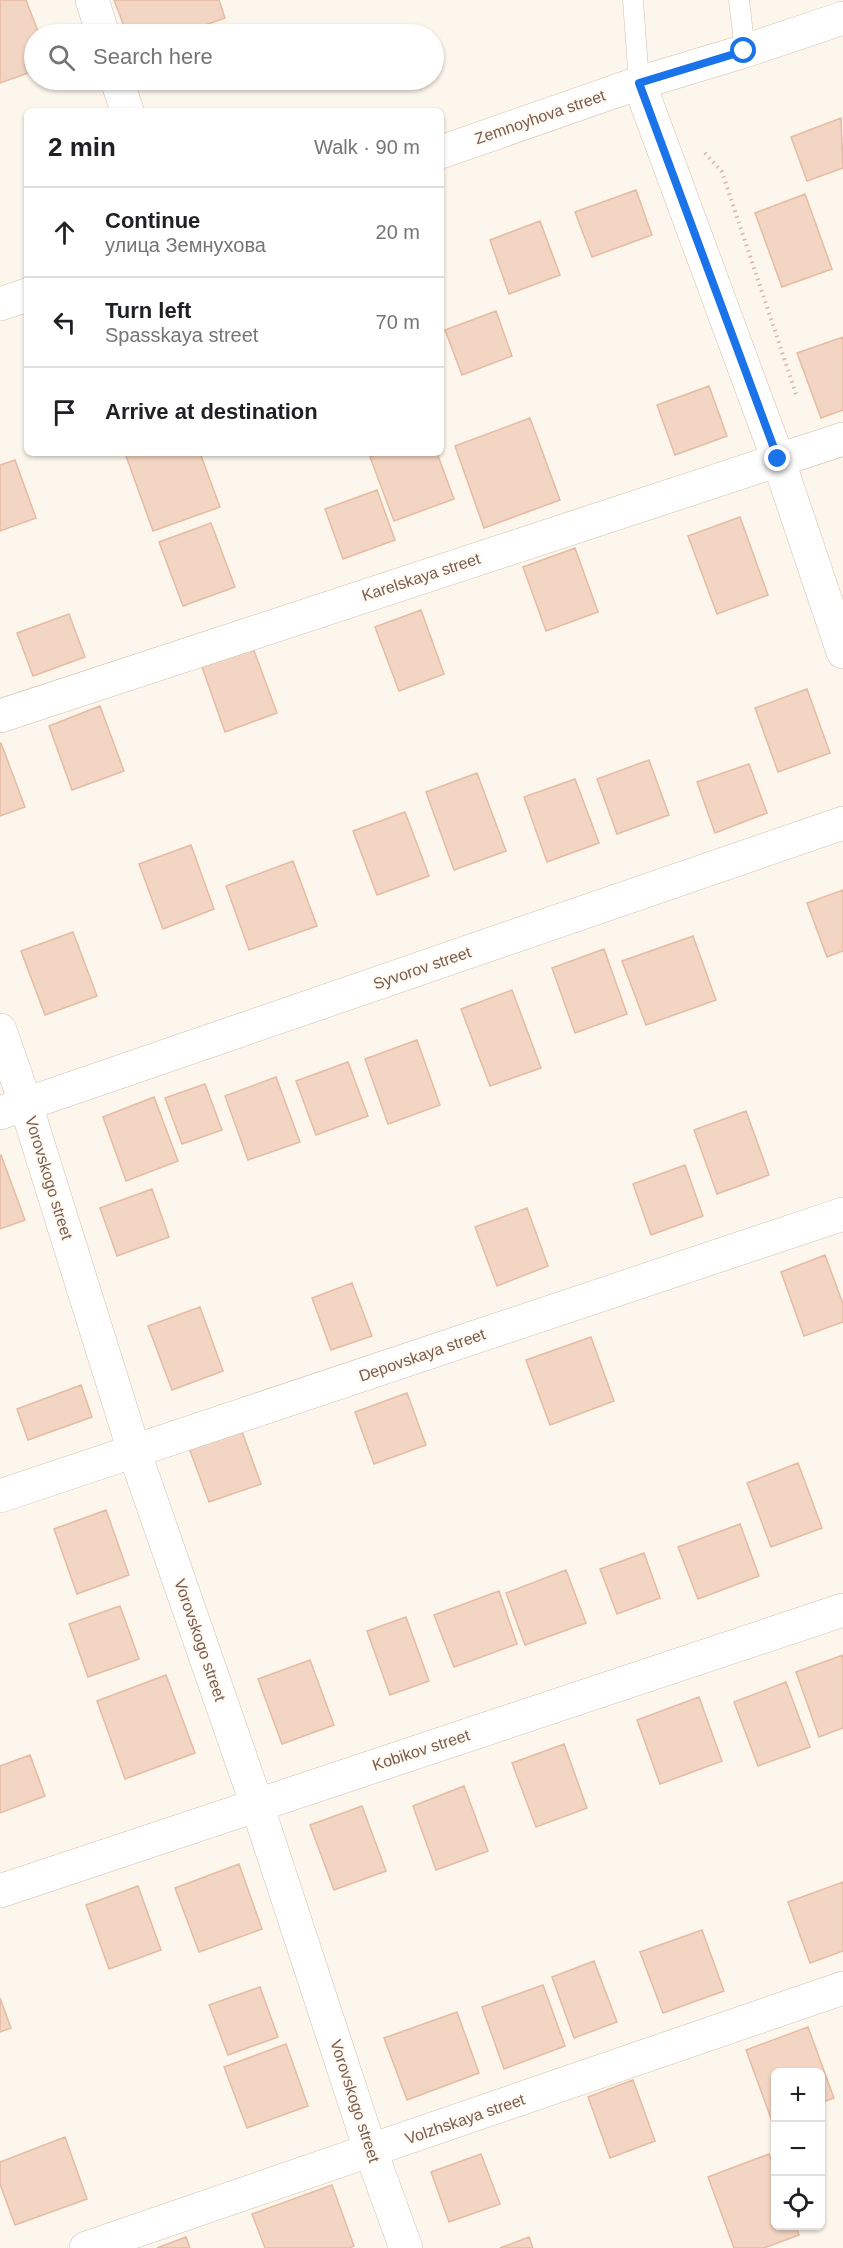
<!DOCTYPE html>
<html lang="en">
<head>
<meta charset="utf-8">
<style>
	body { margin:0; font-family:Helvetica,sans-serif; background:#f2f2f2; color:#202124 }
	.controls { position:absolute; right:18px; bottom:18px; display:grid; overflow:hidden; border-radius:9px; box-shadow:0 2px 4px #0004 }
	.controls button { width:54px; height:54px; display:grid; place-items:center; padding:0; border:0; border-bottom:2px solid #e0e0e0; background:#fff; color:#202124; font:30px sans-serif }
	.stop { position:absolute; width:18px; height:18px; margin:-14px; border:4px solid #1a73e8; border-radius:50%; background:#fff }
	.stop.end { background:#1a73e8; border-color:#fff; box-shadow:0 2px 6px #0008 }
	.list { margin:0; padding:0; list-style:none }
	h2 { display:flex; justify-content:space-between; align-items:center; height:78px; margin:0; padding:0 24px; font-size:26px }
	h2 small { font-size:20px; font-weight:400; color:#757577 }
	.list li { display:grid; grid-template-columns:39px 1fr auto; gap:18px; align-items:center; box-sizing:border-box; height:90px; padding:0 24px; border-top:2px solid #e0e0e0 }
	.list b { display:block; font-size:22px; white-space:nowrap }
	.list p { margin:0; font-size:20px; white-space:nowrap; color:#757577 }
	.list em { font-size:20px; font-style:normal; color:#757577 }
	.icon { flex:none; width:33px; height:33px; fill:none; stroke:currentColor; stroke-width:2; stroke-linecap:round; stroke-linejoin:round }
	.map { position:relative; flex:none; width:843px; height:2248px; overflow:hidden }
	.search { position:absolute; background:#fff; box-shadow:0 2px 4px #0004; left:24px; top:24px; width:420px; height:66px; display:flex; align-items:center; gap:15px; box-sizing:border-box; padding:0 21px; border-radius:33px; color:#757577; font-size:22px }
	.panel { position:absolute; background:#fff; box-shadow:0 2px 4px #0004; left:24px; top:108px; width:420px; height:348px; border-radius:9px }
	.map>svg:first-child { display:block }
	.building { fill:#f3d5c3; stroke:#e6bba3; stroke-width:1.5 }
	.lines { fill:none; stroke-linecap:round; stroke-linejoin:round }
	.lane-casing { stroke:#d1beb0; stroke-width:21 }
	.street-casing { stroke:#d1beb0; stroke-width:34 }
	.secondary-casing { stroke:#d6c0b0; stroke-width:34 }
	.path { stroke:#d9b8a5; stroke-width:4; stroke-dasharray:1.5 4.5; stroke-linecap:butt }
	.lane { stroke:#fff; stroke-width:20 }
	.street { stroke:#fff; stroke-width:33 }
	.secondary { stroke:#fff; stroke-width:33 }
	.route { stroke:#1a73e8; stroke-width:8 }
	.labels { text-anchor:middle; dominant-baseline:central; stroke-width:4.5; stroke-linejoin:round; paint-order:stroke }
	.street-label { font-size:16px; fill:#7a5c4d; stroke:#fffaf3 }
</style>
</head>
<body>
<div class="map">
<svg width="843" height="2248" viewBox="0 0 843 2248">
	<rect width="100%" height="100%" fill="#fdf6ec"/>
	<path class="building" d="M 0,0 L 26,0 L 39,34 L 34,34 L 34,71 L 0,83 Z
		M 114,0 L 219,0 L 225,18 L 180,34 L 127,34 Z
		M 841,118 L 843,168 L 807,181 L 791,137 Z
		M 636,190 L 652,235 L 592,257 L 575,212 Z
		M 805,194 L 832,269 L 782,287 L 755,213 Z
		M 540,221 L 560,275 L 509,294 L 490,240 Z
		M 496,311 L 512,356 L 462,375 L 445,330 Z
		M 843,337 L 843,410 L 821,418 L 797,353 Z
		M 709,386 L 727,436 L 675,455 L 657,405 Z
		M 530,418 L 560,500 L 484,528 L 455,446 Z
		M 125,453 L 200,453 L 220,507 L 153,531 Z
		M 380,453 L 437,453 L 454,499 L 394,521 L 370,457 Z
		M 15,460 L 36,518 L 0,531 L 0,465 Z
		M 377,490 L 395,540 L 343,559 L 325,509 Z
		M 740,517 L 768,595 L 717,614 L 688,536 Z
		M 211,523 L 235,587 L 183,606 L 159,542 Z
		M 575,548 L 598,612 L 546,631 L 523,567 Z
		M 421,610 L 444,674 L 399,691 L 375,627 Z
		M 69,614 L 85,657 L 33,676 L 17,633 Z
		M 253,648 L 277,713 L 225,732 L 202,667 Z
		M 807,689 L 830,753 L 778,772 L 755,708 Z
		M 100,706 L 124,771 L 72,790 L 49,726 Z
		M 1,743 L 25,807 L 0,816 L 0,744 Z
		M 649,760 L 669,815 L 617,834 L 597,779 Z
		M 749,764 L 767,813 L 715,833 L 697,782 Z
		M 477,773 L 506,851 L 454,870 L 426,792 Z
		M 575,779 L 599,843 L 547,862 L 524,797 Z
		M 405,812 L 429,876 L 377,895 L 353,831 Z
		M 191,845 L 214,909 L 163,929 L 139,864 Z
		M 293,861 L 317,926 L 249,950 L 226,886 Z
		M 843,890 L 843,951 L 827,957 L 807,903 Z
		M 73,932 L 97,996 L 45,1015 L 21,951 Z
		M 693,936 L 716,1000 L 646,1025 L 622,961 Z
		M 604,949 L 627,1014 L 575,1033 L 552,968 Z
		M 512,990 L 541,1068 L 490,1086 L 461,1009 Z
		M 417,1040 L 440,1105 L 388,1124 L 365,1059 Z
		M 348,1062 L 368,1116 L 316,1135 L 296,1081 Z
		M 276,1077 L 300,1142 L 248,1160 L 225,1096 Z
		M 205,1084 L 222,1130 L 182,1144 L 165,1098 Z
		M 154,1097 L 178,1161 L 126,1181 L 103,1117 Z
		M 746,1111 L 769,1175 L 717,1194 L 694,1130 Z
		M 1,1155 L 25,1220 L 0,1229 L 0,1156 Z
		M 685,1165 L 703,1216 L 651,1235 L 633,1184 Z
		M 152,1189 L 169,1237 L 117,1256 L 100,1208 Z
		M 527,1208 L 548,1266 L 497,1286 L 475,1227 Z
		M 825,1255 L 843,1304 L 843,1322 L 804,1336 L 781,1272 Z
		M 352,1283 L 372,1336 L 331,1350 L 312,1298 Z
		M 200,1307 L 223,1371 L 172,1390 L 148,1326 Z
		M 591,1337 L 614,1401 L 550,1425 L 526,1360 Z
		M 81,1385 L 92,1417 L 28,1440 L 17,1409 Z
		M 407,1393 L 426,1445 L 374,1464 L 355,1412 Z
		M 241,1429 L 261,1484 L 209,1502 L 189,1448 Z
		M 798,1463 L 822,1528 L 771,1547 L 747,1483 Z
		M 106,1510 L 129,1575 L 77,1594 L 54,1529 Z
		M 740,1524 L 759,1576 L 698,1599 L 678,1547 Z
		M 644,1553 L 660,1598 L 617,1614 L 600,1569 Z
		M 566,1570 L 586,1623 L 525,1645 L 506,1593 Z
		M 499,1591 L 517,1644 L 454,1667 L 434,1615 Z
		M 120,1606 L 139,1659 L 88,1677 L 69,1624 Z
		M 406,1617 L 429,1681 L 390,1695 L 367,1631 Z
		M 843,1655 L 843,1728 L 819,1737 L 796,1672 Z
		M 310,1660 L 334,1725 L 282,1744 L 258,1679 Z
		M 166,1675 L 195,1753 L 125,1779 L 97,1701 Z
		M 786,1682 L 810,1747 L 758,1766 L 734,1702 Z
		M 699,1697 L 722,1761 L 660,1784 L 637,1720 Z
		M 564,1744 L 587,1808 L 536,1827 L 512,1763 Z
		M 30,1755 L 45,1796 L 0,1813 L 0,1766 Z
		M 464,1786 L 488,1851 L 436,1870 L 413,1806 Z
		M 362,1806 L 386,1871 L 334,1890 L 310,1825 Z
		M 239,1864 L 262,1929 L 199,1952 L 175,1888 Z
		M 843,1882 L 843,1951 L 810,1963 L 788,1902 Z
		M 138,1886 L 161,1950 L 109,1969 L 86,1905 Z
		M 702,1930 L 724,1991 L 663,2013 L 640,1952 Z
		M 594,1961 L 617,2022 L 574,2038 L 552,1977 Z
		M 543,1985 L 565,2046 L 504,2069 L 482,2007 Z
		M 260,1987 L 278,2037 L 228,2055 L 209,2005 Z
		M 0,1998 L 11,2028 L 0,2032 Z
		M 457,2012 L 479,2073 L 407,2100 L 384,2038 Z
		M 808,2027 L 834,2098 L 820,2103 L 820,2072 L 776,2072 L 776,2120 L 772,2121 L 746,2050 Z
		M 286,2044 L 308,2106 L 247,2128 L 224,2067 Z
		M 633,2080 L 655,2141 L 610,2158 L 588,2097 Z
		M 65,2137 L 87,2199 L 15,2225 L 0,2184 L 0,2162 Z
		M 481,2154 L 500,2204 L 449,2222 L 431,2172 Z
		M 769,2154 L 776,2171 L 776,2226 L 796,2226 L 799,2235 L 764,2248 L 734,2248 L 708,2177 Z
		M 332,2185 L 354,2246 L 349,2248 L 265,2248 L 252,2214 Z
		M 186,2237 L 190,2248 L 157,2248 Z
		M 529,2237 L 533,2248 L 500,2248 Z"/>
	<g class="lines">
		<g class="lane-casing">
			<path id="lane" d="M 633,0 L 639,83
				M 739,0 L 745,51"/>
		</g>
		<g class="street-casing">
			<path id="street" d="M 92,0 L 103,34
				M 117,80 L 127,111
				M 639,83 L 745,51 L 843,18
				M 0,716 L 843,439
				M 0,1030 L 26,1105 L 134,1451 L 257,1805 L 371,2152 L 406,2248
				M 0,1113 L 843,823
				M 0,1496 L 843,1214
				M 0,1891 L 843,1610
				M 86,2248 L 843,1988"/>
		</g>
		<g class="secondary-casing">
			<path id="secondary" d="M 441,152 L 639,83 L 778,459 L 843,652
				M 0,304 L 27,295"/>
		</g>
		<path class="path" d="M 705,153 L 722,172 L 796,394"/>
		<use href="#lane" class="lane"/>
		<use href="#street" class="street"/>
		<use href="#secondary" class="secondary"/>
	</g>
	<g class="lines">
		<path class="route" d="M 744,51 L 639,83 L 778,459"/>
	</g>
	<g class="labels">
		<g class="street-label">
			<text transform="translate(540 117) rotate(-19)">Zemnoyhova street</text>
			<text transform="translate(421 577) rotate(-18)">Karelskaya street</text>
			<text transform="translate(422 968) rotate(-19)">Syvorov street</text>
			<text transform="translate(49 1178) rotate(73)">Vorovskogo street</text>
			<text transform="translate(422 1355) rotate(-19)">Depovskaya street</text>
			<text transform="translate(200 1640) rotate(71)">Vorovskogo street</text>
			<text transform="translate(421 1750) rotate(-18)">Kobikov street</text>
			<text transform="translate(355 2101) rotate(72)">Vorovskogo street</text>
			<text transform="translate(465 2119) rotate(-19)">Volzhskaya street</text>
		</g>
	</g>
</svg>
<div class="controls">
<button>+</button>
<button>−</button>
<button><svg class="icon" aria-label="locate" viewBox="0 0 24 24"><circle cx="12" cy="12" r="6"/><path d="M12 2v4M12 18v4M2 12h4M18 12h4"/></svg></button>
</div>
<div class="stop" style="left:744px;top:51px"></div>
<div class="stop end" style="left:778px;top:459px"></div>
<div class="search"><svg class="icon" aria-label="search" viewBox="0 0 24 24"><circle cx="10" cy="10" r="6"/><path d="M15 15l6 6"/></svg>Search here</div>
<section class="panel">
<h2>2 min<small>Walk · 90 m</small></h2>
<ul class="list">
<li><svg class="icon" aria-label="ahead" viewBox="0 0 24 24"><path d="M12 20V5M6 11l6-6 6 6"/></svg><div><b>Continue</b><p>улица Земнухова</p></div><em>20 m</em></li>
<li><svg class="icon" aria-label="left" viewBox="0 0 24 24"><path d="M17 20v-9H6M10 6l-5 5 5 5"/></svg><div><b>Turn left</b><p>Spasskaya street</p></div><em>70 m</em></li>
<li><svg class="icon" aria-label="arrive" viewBox="0 0 24 24"><path d="M6 21V4h12l-3 4 3 4H6"/></svg><div><b>Arrive at destination</b></div></li>
</ul>
</section>
</div>
</body>
</html>
